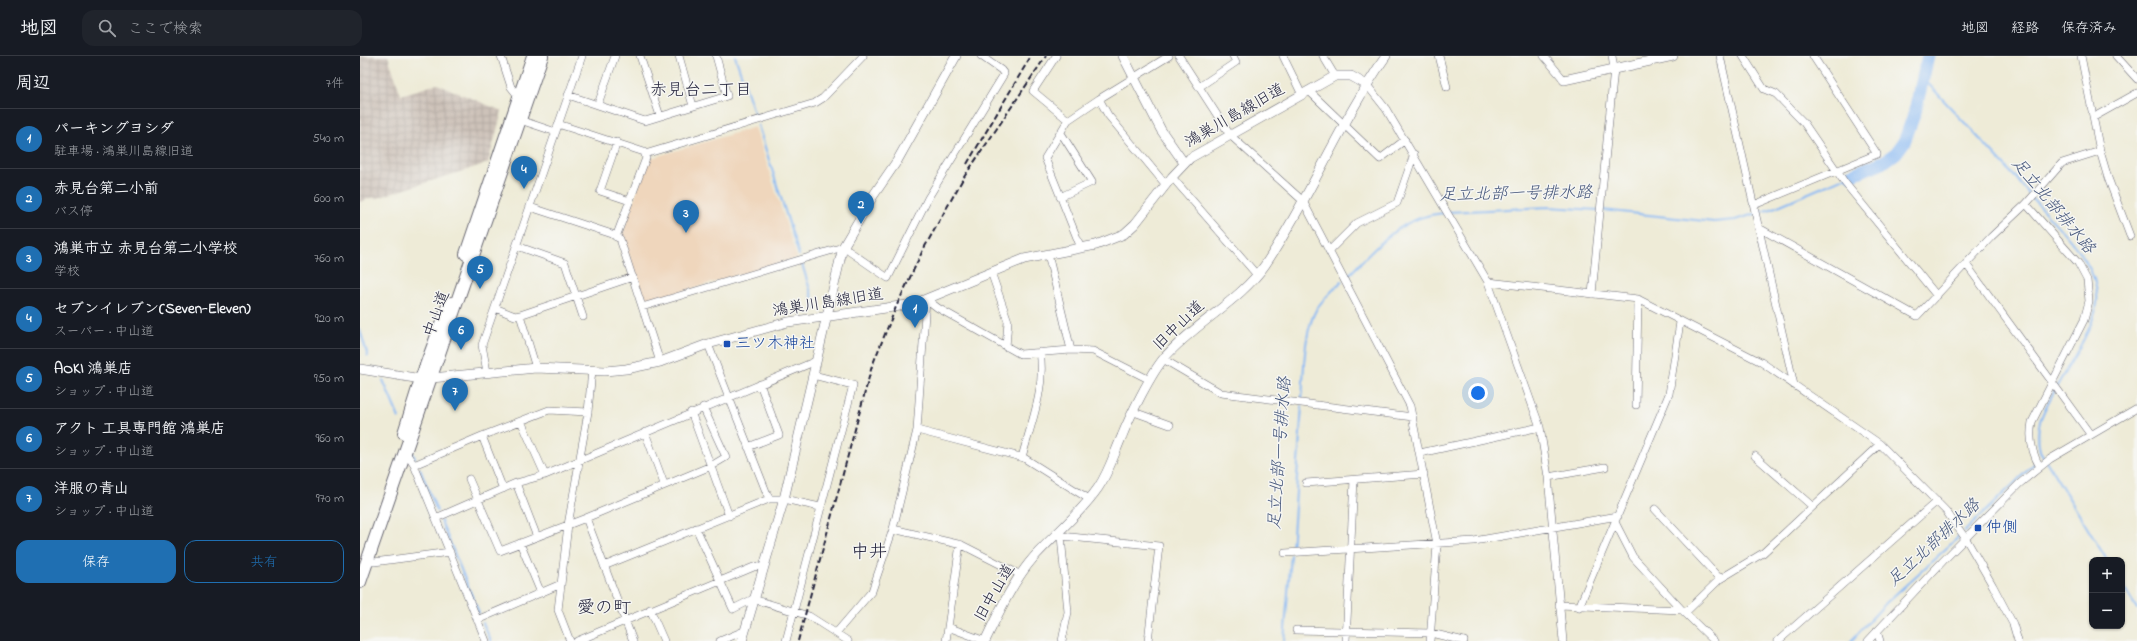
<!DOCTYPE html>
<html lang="ja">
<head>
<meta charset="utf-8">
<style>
	body { margin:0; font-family:"Indie Flower","Klee One",sans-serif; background:#20242c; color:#f1f3f6 }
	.controls { position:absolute; right:12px; bottom:12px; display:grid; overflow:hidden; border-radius:8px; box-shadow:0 1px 3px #0004 }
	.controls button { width:36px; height:36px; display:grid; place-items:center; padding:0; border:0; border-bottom:1px solid #363941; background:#171b24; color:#f1f3f6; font:20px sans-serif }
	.you { position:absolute; left:1118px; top:337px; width:14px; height:14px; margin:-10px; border:3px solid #fff; border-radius:50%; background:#1a73e8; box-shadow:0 0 0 6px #1a73e833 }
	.badge { display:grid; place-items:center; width:26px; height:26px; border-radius:50%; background:#1f6fb2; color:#fff; font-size:13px; font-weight:700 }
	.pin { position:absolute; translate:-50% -33px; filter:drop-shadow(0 1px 2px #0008) }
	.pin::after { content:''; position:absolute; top:21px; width:14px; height:12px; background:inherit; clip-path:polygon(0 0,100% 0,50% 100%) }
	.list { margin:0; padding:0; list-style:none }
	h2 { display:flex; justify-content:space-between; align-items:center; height:52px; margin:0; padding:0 16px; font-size:17px }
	h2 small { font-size:13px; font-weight:400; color:#9ea1a6 }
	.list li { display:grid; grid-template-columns:26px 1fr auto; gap:12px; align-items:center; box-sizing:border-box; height:60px; padding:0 16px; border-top:1px solid #363941 }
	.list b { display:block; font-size:15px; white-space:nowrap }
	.list p { margin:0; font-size:13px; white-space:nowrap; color:#9ea1a6 }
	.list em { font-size:13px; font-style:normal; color:#9ea1a6 }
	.actions { display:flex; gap:8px; padding:12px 16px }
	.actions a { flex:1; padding:9px 0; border:1px solid #1f6fb2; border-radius:12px; text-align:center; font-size:14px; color:#1f6fb2 }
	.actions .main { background:#1f6fb2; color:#fff }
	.icon { flex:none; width:22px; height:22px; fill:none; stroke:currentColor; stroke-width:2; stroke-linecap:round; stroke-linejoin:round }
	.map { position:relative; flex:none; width:1777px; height:585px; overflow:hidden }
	header { display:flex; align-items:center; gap:24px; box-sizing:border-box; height:56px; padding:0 20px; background:#171b24; border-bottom:1px solid #363941 }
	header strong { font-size:19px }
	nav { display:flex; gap:22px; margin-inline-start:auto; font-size:14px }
	.search { width:280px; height:36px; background:#20242c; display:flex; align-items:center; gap:10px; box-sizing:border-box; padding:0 14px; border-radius:12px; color:#9ea1a6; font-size:15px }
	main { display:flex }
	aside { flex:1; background:#171b24 }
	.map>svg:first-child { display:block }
	.built { fill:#efd6bc }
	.industrial { fill:url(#industrial-grid) }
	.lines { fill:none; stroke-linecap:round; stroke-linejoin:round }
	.stream { stroke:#89b9f4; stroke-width:2 }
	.river { stroke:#89b9f4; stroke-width:13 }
	.street-casing { stroke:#696872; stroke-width:8 }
	.secondary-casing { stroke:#696872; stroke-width:10 }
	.highway-casing { stroke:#696872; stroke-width:14 }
	.street { stroke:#fff; stroke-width:7 }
	.secondary { stroke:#fff; stroke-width:9 }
	.highway { stroke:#fff; stroke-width:12 }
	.rail { stroke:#22223b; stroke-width:2; stroke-dasharray:6 3; stroke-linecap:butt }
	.transit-dot { fill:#1a4fb4; stroke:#f6f6f2; stroke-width:1.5 }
	.labels { text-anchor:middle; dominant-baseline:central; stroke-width:3; stroke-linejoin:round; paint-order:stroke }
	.street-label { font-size:16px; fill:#22223b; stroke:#f6f6f2 }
	.transit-label { font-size:16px; fill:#164399; stroke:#f6f6f2; text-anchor:start }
	.neighbourhood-label { font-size:17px; fill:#22223b; stroke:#f6f6f2 }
	.water-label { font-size:17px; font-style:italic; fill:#46577c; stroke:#f6f6f2 }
	.quarter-label { font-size:18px; fill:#22223b; stroke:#f6f6f2 }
</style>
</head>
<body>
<header>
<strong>地図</strong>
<div class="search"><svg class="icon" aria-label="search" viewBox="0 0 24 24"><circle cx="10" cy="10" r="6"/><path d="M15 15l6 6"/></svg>ここで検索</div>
<nav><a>地図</a><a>経路</a><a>保存済み</a></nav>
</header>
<main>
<aside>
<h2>周辺<small>7件</small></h2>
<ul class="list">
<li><span class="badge">1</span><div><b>パーキングヨシダ</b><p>駐車場 · 鴻巣川島線旧道</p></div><em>540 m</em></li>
<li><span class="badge">2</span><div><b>赤見台第二小前</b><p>バス停</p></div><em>600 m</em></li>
<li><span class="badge">3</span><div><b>鴻巣市立 赤見台第二小学校</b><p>学校</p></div><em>760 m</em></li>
<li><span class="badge">4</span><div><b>セブンイレブン(Seven-Eleven)</b><p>スーパー · 中山道</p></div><em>920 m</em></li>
<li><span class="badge">5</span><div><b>AOKI 鴻巣店</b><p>ショップ · 中山道</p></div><em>950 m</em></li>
<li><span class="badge">6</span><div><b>アクト 工具専門館 鴻巣店</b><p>ショップ · 中山道</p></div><em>960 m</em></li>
<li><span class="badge">7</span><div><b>洋服の青山</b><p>ショップ · 中山道</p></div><em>970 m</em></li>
</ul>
<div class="actions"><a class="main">保存</a><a>共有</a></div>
</aside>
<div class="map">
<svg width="1777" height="585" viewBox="0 0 1777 585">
	<defs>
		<pattern id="industrial-grid" width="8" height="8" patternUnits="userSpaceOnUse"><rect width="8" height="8" fill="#cdc2b9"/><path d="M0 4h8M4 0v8" fill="none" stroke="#b0a6a0"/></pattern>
	</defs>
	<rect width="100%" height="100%" fill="#f6f6f2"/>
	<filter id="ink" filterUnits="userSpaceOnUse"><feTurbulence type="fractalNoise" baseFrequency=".025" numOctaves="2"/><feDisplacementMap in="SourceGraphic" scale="8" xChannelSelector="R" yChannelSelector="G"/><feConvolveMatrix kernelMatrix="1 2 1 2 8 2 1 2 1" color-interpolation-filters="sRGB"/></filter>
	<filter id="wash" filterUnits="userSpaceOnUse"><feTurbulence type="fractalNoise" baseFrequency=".012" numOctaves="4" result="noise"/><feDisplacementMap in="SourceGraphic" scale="16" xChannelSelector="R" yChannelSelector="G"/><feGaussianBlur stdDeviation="0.9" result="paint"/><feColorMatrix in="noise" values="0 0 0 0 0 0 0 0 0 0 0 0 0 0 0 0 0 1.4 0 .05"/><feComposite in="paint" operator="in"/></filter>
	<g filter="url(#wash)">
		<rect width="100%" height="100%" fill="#eeebd7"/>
		<path class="built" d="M 395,71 L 437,202 L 286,246 L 283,244 L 262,179 L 288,103 Z"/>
		<path class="industrial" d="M 0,0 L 28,0 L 41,39 L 77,28 L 142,55 L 128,107 L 14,143 L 14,141 L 0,146 Z"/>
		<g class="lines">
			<path class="stream" d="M 375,0 L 395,59
				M 1562,21 L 1656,122 L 1670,140
				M 398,69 L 439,199
				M 1673,143 C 1698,172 1746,212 1736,253 C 1729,280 1710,306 1697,330
				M 1242,154 L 1354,166 L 1375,164 L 1411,153 L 1491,119
				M 1088,156 L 1188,151 L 1238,154
				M 442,208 L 456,253
				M 986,222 C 1016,192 1039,160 1084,157
				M 0,274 L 8,300
				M 23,324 L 39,362
				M 1695,334 C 1683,356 1674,369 1680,395 L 1747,504
				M 942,344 C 944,317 943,276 957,252 C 964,242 973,234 982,225
				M 52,396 L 55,402
				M 60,413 L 77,455
				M 81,465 L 119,557
				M 1604,476 L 1674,408
				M 932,494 L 942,349
				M 1762,528 L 1777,553
				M 123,567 L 131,585
				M 924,585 L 931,499
				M 1491,585 L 1526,547 L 1601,479"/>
			<path class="river" d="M 1491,119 L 1525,105 L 1536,97 L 1544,86 L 1555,56 L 1568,0"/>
		</g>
	</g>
	<g filter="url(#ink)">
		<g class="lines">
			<g class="street-casing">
				<path id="street" d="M 141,0 L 151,31 L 159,41
					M 280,0 L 300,60
					M 319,0 L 333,50
					M 696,0 L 673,35 L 708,64
					M 819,0 L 870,79 L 943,145 L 1050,350 L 1077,488 L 1070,585
					M 923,0 L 942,39
					M 963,0 L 975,20
					M 1079,0 L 1087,31
					M 1184,0 L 1204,24
					M 1360,0 L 1434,329
					M 1383,0 L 1404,33 L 1416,38 L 1444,67 L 1485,127 L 1577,240
					M 1721,0 L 1740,95 L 1748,122 L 1770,180
					M 1756,0 L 1777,23
					M 1007,29 L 1026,53 L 1128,226 L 1180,371 L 1188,421 L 1203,585
					M 839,31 L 876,6 L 873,0
					M 949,35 L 1020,103 L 1045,84
					M 208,39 L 285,65 L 367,40 L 356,0
					M 739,43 L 748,59 L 806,129
					M 238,48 L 255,0
					M 1734,61 L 1777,37
					M 160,64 L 196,76
					M 198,68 L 284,96 L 286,102 L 256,181
					M 257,86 L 240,135 L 270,145
					M 285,98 L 455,47 L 463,42 L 503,0
					M 812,121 L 897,219
					M 700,141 L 732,126 L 701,77
					M 1666,148 L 1718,207 L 1727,224 L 1729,245 L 1724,264 L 1672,366 C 1669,382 1671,396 1680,411
					M 1394,149 L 1517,98 L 1453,0
					M 170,151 L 252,178 L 260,183 L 300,306
					M 1399,172 L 1557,260 L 1631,181 L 1666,148 L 1702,107 L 1740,95
					M 157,190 L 205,207 L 223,261
					M 721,192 L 685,102 L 708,64 L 739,43 L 809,0
					M 969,195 L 997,167 L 1037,147 L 1054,98
					M 688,198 L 711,294
					M 1606,208 L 1730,378
					M 631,216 L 648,265 L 646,291
					M 1128,226 L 1278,243 L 1401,306 L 1520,388 L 1586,455 L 1606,483 L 1633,530 L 1653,568 L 1658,585
					M 1232,238 L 1254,13 L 1252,0
					M 566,243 L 578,252 L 660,298 L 711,294 L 733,295 L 790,324
					M 282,251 L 483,191 L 528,222 L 568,142 L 644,18 L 641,14 L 621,0
					M 135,252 L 155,260 L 160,259 L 273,221
					M 160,259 L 176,312
					M 348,288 L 409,443
					M 803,303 L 861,337 L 1053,361
					M 127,316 L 122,289 L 222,0
					M 1276,349 L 1278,243
					M 331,356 L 369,460
					M 774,356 L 810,369
					M 161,365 L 185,419
					M 557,374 L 664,402 L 729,443
					M 285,376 L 304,428
					M 122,380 L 143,433
					M 388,391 L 419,379 L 400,328
					M 46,397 L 54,409 L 126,585
					M 1060,397 L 1180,371
					M 1395,400 L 1452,450
					M 662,401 C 671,368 686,331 680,296
					M 54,409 L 122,380 L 189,354 L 228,356
					M 1188,421 L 1245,411
					M 109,423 L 140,495 L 226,462 L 351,410 L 366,401 L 343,351
					M 156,427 L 177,481
					M 946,427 L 1064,418
					M 1295,453 L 1360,523
					M 76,462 L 156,427 L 185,419 L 456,305
					M 226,462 L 273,585
					M 1255,466 L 1273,501 L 1322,554
					M 336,472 L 373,553 L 393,543 L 449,560 L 488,585
					M 533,473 L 602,489 L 661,519
					M 697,477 L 701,480 L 708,556 L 702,585
					M 701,480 L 799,490 L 788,585
					M 160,487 L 181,537
					M 925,497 L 1114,485 L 1258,460
					M 7,505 L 14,506 L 90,496
					M 244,510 L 409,443 L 424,443 L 460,451
					M 1199,549 L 1322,554 L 1354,585
					M 1219,551 L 1309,338 L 1320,266
					M 290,553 L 304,585
					M 1325,557 L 1360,523 L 1403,497 L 1520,388
					M 117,564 L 201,528
					M 588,571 L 625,585
					M 936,574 L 1071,577 L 1104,585
					M 1517,575 L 1520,585
					M 476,577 L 512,535 L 533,473 L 557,374 L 566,243
					M 210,585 L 198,554 L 208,469 L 228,356 L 232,314
					M 217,585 L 396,510 L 402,512
					M 360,585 L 384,575
					M 426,585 L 493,329 L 453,319
					M 586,585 L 600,488
					M 986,585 L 994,424
					M 1418,585 L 1577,445
					M 1508,585 L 1583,505 L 1659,428 L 1690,403 L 1777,352"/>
			</g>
			<g class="secondary-casing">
				<path id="secondary" d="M 763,0 L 801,74 L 824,107
					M 1204,24 L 1313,0
					M 0,313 L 61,323 L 176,312 L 245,315 L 266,313 L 300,306 L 348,288 L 428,266 L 554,248 L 664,203 L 736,189 L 764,178 L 775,168 L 812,121 L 830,102 L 975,20 L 991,20 L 1007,29
					M 382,585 L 424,443 L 483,191 L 513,140 L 537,105 L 596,0
					M 625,585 C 639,556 653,525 674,501 C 695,478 720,458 738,432 C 749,416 754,398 762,380 C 770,360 791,317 805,301 C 834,268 881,244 905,209 C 950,142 980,66 1026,0"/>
			</g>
			<g class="highway-casing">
				<path id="highway" d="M 106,198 L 173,0
					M 44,377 L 61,323 L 89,247
					M 0,526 L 182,0"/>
			</g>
			<use href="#street" class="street"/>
			<use href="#secondary" class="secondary"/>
			<use href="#highway" class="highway"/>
			<path class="rail" d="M 607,108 L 671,0
				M 438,585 L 512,310 L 536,251 L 563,194 L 604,121 L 686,0"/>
		</g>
	</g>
	<g class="transit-dot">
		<rect x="363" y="284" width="8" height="8" rx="2"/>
		<rect x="1614" y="468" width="8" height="8" rx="2"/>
	</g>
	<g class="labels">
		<g class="street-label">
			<text transform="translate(875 60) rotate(-30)">鴻巣川島線旧道</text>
			<text transform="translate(468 247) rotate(-9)">鴻巣川島線旧道</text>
			<text transform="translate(77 258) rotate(-70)">中山道</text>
			<text transform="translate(819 270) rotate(-44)">旧中山道</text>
			<text transform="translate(635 537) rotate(-60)">旧中山道</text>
		</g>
		<g class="transit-label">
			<text x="375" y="288">三ツ木神社</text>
			<text x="1626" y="472">仲側</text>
		</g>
		<g class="neighbourhood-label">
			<text x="341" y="34">赤見台二丁目</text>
		</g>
		<g class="water-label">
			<text transform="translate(1156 138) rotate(-1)">足立北部一号排水路</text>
			<text transform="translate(1693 150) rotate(50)">足立北部排水路</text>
			<text transform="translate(920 397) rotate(-86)">足立北部一号排水路</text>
			<text transform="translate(1574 487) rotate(-43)">足立北部排水路</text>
		</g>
		<g class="quarter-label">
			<text x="509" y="497">中井</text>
			<text x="244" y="553">愛の町</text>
		</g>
	</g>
</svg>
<div class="controls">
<button>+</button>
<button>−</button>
</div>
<div class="you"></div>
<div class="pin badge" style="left:555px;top:272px">1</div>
<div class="pin badge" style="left:501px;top:168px">2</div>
<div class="pin badge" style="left:326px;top:177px">3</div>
<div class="pin badge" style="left:164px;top:133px">4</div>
<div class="pin badge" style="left:120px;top:233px">5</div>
<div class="pin badge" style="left:101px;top:294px">6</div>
<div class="pin badge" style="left:95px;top:355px">7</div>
</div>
</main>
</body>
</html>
